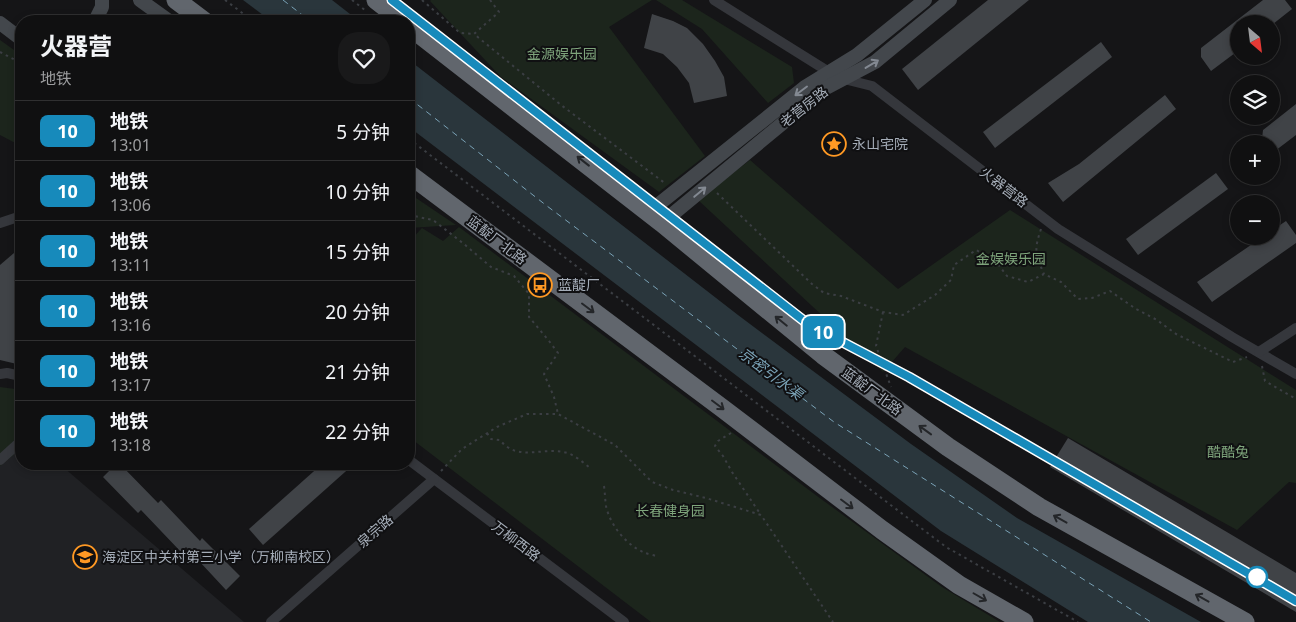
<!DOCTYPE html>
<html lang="zh">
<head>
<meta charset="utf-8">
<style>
  body { margin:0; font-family:"Noto Sans","Noto Sans SC",sans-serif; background:#19191a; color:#f1f3f6; height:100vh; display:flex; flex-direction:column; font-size:19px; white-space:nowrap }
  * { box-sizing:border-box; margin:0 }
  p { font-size:16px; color:#9c9d9f }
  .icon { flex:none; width:28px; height:28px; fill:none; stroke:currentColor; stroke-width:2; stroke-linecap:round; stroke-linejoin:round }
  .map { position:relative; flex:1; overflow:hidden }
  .side { position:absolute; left:15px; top:15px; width:400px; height:455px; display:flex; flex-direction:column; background:#101011; border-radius:20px; box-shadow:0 2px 8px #0003,0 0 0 1px #303031 }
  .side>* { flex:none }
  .badge { padding:0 10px; border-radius:8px; font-size:18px; line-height:32px }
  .needle { width:32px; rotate:152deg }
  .controls { position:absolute; left:1230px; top:15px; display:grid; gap:10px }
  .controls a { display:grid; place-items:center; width:50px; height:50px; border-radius:50%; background:#101011; box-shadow:0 2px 8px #0003,0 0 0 1px #303031; font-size:25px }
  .map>.badge { position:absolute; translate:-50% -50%; box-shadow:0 0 0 2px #fff }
  .round { display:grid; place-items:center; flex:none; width:52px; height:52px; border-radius:20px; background:#19191a }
  .headline { display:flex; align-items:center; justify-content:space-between; height:85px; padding:0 25px }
  h1 { font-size:24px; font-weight:700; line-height:38px }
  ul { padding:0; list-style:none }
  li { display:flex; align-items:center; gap:15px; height:60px; padding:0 25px; border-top:1px solid #303031 }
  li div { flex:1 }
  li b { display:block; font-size:19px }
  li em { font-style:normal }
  li .badge { min-width:55px; font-weight:700; text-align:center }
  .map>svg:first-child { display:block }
</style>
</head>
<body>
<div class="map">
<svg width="1296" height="622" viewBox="0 0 1296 622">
  <rect width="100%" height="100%" fill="#151517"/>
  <polygon fill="#202124" points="21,443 21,464 64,464 63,467 244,622 0,622 0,461"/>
  <g fill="#1c251c">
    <polygon points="431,0 652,0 609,27 705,156 659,192 501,77 430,1"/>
    <polygon points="656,0 682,0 792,67 794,83 768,103 702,29"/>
    <polygon points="0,40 21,55 21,146 0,135"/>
    <polygon points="750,160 898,289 1010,210 1296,390 1296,483 1289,482 1237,530 905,347 883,372 698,200"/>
    <polygon points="409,194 413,196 456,225 409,228"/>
    <polygon points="459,227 817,496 942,587 1000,622 651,622 409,437 409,242 422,228 443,241"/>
    <polygon points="0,387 15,389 21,392 21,449 0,466"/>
  </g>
  <g fill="#2a363c">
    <polygon points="243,0 332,0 359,21 271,21"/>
    <polygon points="409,60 738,315 911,444 1017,518 1201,622 1088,622 941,531 409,127"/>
  </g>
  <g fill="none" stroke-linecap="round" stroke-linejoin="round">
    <g stroke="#7aa2b6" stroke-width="1" stroke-dasharray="6 5" stroke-linecap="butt">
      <polyline points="283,0 310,21"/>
      <polyline points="409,98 547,206 834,422 1151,622"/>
    </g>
  </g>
  <g fill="#404347">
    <polygon points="988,0 1029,0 918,90 902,69"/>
    <polygon points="1263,0 1285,0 1292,9 1273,24 1239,24 1239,50 1211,71 1201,57 1201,48"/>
    <polygon points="652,14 673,21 687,28 703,44 715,61 724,77 727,96 694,103 689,83 677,67 663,54 644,48"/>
    <polygon points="1101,42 1112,57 995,148 983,132"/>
    <polygon points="1165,95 1176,109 1063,202 1048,183 1079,164"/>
    <polygon points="1296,104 1296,135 1271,154 1271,144 1266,144 1262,139 1263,130"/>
    <polygon points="1216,173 1228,189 1138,255 1126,239"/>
    <polygon points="1286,221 1296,235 1296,243 1212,302 1197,282 1264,236 1271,236 1271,231"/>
    <polygon points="21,247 21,365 0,360 0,265"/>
    <polygon points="1068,438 1296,573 1296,612 1050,467"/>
    <polygon points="116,464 120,464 158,503 161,500 200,541 202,538 240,576 226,590 186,547 181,552 141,510 138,513 103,477"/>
    <polygon points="322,464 354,464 263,545 249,529"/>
  </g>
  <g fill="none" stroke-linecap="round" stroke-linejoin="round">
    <g stroke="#3b3e43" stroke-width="2" stroke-dasharray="2.5 4" stroke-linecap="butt">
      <polyline points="225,0 253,21"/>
      <polyline points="352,0 366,11"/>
      <polyline points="422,0 460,33 474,34"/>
      <polyline points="490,0 499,12 474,34 561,105 666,184"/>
      <polyline points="0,52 21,63"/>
      <polyline points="409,139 946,547 1078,622"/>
      <polyline points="717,193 812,284 824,293 841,296 883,312 903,315 935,295 951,280 954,265 976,250 995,260 1007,276 1028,282 1044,274 1061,282 1078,299 1092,298 1110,291 1136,309 1157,320 1176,334 1233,362 1247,357"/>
      <polyline points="409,215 433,220 464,244 491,267 514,276 529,294 529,317 549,341 558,353 544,374 554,397 558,414"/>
      <path d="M1041 229C1034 250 1035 254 1044 274"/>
      <polyline points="883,312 876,346 891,387"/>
      <polyline points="1262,366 1265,381 1296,399"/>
      <path d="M487 433 491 439 500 440C519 464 546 444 570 454 577 457 584 463 590 468"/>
      <polyline points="731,433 718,441 715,446 723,456 732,472 761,515"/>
      <polyline points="441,471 462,449 497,427 527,414 558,414 615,445 652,482 673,490 706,498 761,515 833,622"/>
      <path d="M604 486C605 493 605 499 606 506 610 525 626 545 645 553 648 554 653 555 656 556"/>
    </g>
    <g stroke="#35373c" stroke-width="10">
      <polyline points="714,0 829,72 844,79 872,86 1058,229 1232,337 1296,374"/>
      <polyline points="0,223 15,218 21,217"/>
      <polyline points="1259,352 1296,328"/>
      <polyline points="0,374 7,373 21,376"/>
      <polyline points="0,460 21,441"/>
      <polyline points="409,460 624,622"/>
      <polyline points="271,622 434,479"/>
    </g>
    <g stroke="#43474c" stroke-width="14">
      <polyline points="140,0 169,21"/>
      <polyline points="95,21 102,7 102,0"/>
      <polyline points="0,23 21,39"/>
      <polyline points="649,212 805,87 857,55 925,0"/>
      <polyline points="662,223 824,89 875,62 950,0"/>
    </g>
    <g stroke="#61666d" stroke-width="19">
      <polyline points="176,0 204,21"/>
      <polyline points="376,0 403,21"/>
      <polyline points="409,26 662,223 823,355 948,447 1039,507 1245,622"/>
      <polyline points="409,174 722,408 882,530 959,585 1024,622"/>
    </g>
  </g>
  <defs><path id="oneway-shaft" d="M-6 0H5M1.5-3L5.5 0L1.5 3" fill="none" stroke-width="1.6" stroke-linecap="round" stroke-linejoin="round" transform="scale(1.25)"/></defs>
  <g stroke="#838992">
    <use href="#oneway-shaft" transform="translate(872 64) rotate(-31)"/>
    <use href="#oneway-shaft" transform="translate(801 91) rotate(143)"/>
    <use href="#oneway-shaft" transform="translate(700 192) rotate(-40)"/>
  </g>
  <g stroke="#242629">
    <use href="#oneway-shaft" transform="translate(583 161) rotate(-142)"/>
    <use href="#oneway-shaft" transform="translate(588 308) rotate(37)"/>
    <use href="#oneway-shaft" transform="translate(781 321) rotate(-141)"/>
    <use href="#oneway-shaft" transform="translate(718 405) rotate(37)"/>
    <use href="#oneway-shaft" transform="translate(925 430) rotate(-144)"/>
    <use href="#oneway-shaft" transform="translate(847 504) rotate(37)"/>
    <use href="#oneway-shaft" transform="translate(1060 519) rotate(-151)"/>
    <use href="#oneway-shaft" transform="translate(980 597) rotate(30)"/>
    <use href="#oneway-shaft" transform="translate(1202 598) rotate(-151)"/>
  </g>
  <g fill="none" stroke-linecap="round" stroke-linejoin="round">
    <g stroke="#fff" stroke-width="11">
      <polyline id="line" points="392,0 808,324 909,377 1296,601"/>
    </g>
    <use href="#line" stroke="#178abb" stroke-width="8"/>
  </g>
  <defs>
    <g id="sight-ring" transform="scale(1.25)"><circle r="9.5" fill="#101012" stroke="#ff9924" stroke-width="1.5"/><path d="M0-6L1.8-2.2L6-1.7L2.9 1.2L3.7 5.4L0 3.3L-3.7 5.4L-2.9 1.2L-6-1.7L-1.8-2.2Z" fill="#ff9924"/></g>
    <g id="bus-ring" transform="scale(1.25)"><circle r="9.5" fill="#101012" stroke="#ff9924" stroke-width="1.5"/><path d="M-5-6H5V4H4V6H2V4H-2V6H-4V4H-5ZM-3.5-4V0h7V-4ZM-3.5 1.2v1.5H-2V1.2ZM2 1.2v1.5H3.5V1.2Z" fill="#ff9924"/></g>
    <g id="school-ring" transform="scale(1.25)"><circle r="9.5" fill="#101012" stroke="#ff9924" stroke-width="1.5"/><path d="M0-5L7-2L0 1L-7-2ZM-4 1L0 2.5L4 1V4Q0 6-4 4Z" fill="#ff9924"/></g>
  </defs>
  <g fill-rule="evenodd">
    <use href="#sight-ring" x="834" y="144"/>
    <use href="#bus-ring" x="540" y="285"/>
    <use href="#school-ring" x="85" y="557"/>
  </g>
  <circle fill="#fff" stroke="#178abb" stroke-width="2.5" cx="1257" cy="577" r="10"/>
  <g text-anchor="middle" stroke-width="4" stroke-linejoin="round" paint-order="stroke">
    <g font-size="14" fill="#7ea47b" stroke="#101012">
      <text x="562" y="59">金源娱乐园</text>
      <text x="1011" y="264">金娱娱乐园</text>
      <text x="1228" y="457">酷酷兔</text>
      <text x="670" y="516">长春健身园</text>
    </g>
    <g font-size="14" fill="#a5adb8" stroke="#101012">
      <text transform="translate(804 107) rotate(-38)" y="5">老营房路</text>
      <text transform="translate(1004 187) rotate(38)" y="5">火器营路</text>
      <text transform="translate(497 240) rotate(37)" y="5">蓝靛厂北路</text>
      <text transform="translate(872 391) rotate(36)" y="5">蓝靛厂北路</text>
      <text transform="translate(375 531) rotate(-41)" y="5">泉宗路</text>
      <text transform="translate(516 541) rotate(37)" y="5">万柳西路</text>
    </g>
    <g font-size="14" fill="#a5adb8" stroke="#101012" text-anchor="start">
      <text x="852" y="149">永山宅院</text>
      <text x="558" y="290">蓝靛厂</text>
      <text x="102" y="562">海淀区中关村第三小学（万柳南校区）</text>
    </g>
    <g font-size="15" font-style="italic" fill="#7aa2b6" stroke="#101012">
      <text transform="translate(771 374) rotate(37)" y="5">京密引水渠</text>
    </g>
  </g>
</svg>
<div class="controls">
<a><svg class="needle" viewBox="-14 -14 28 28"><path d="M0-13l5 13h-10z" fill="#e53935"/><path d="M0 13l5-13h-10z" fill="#9c9d9f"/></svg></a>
<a><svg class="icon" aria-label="layers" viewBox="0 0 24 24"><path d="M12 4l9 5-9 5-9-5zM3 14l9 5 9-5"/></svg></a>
<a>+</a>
<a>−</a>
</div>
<b class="badge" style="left:823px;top:332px;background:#178abb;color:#fff">10</b>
<section class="side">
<div class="headline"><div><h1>火器营</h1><p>地铁</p></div><a class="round"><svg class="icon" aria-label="heart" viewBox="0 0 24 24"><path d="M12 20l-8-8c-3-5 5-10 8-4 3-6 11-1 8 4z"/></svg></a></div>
<ul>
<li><span class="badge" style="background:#178abb;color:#fff">10</span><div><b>地铁</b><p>13:01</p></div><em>5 分钟</em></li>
<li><span class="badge" style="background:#178abb;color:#fff">10</span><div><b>地铁</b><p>13:06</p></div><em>10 分钟</em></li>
<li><span class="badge" style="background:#178abb;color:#fff">10</span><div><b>地铁</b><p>13:11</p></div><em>15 分钟</em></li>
<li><span class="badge" style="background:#178abb;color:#fff">10</span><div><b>地铁</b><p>13:16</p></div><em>20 分钟</em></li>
<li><span class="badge" style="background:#178abb;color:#fff">10</span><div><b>地铁</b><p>13:17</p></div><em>21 分钟</em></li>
<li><span class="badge" style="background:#178abb;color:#fff">10</span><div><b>地铁</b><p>13:18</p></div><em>22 分钟</em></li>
</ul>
</section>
</div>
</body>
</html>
